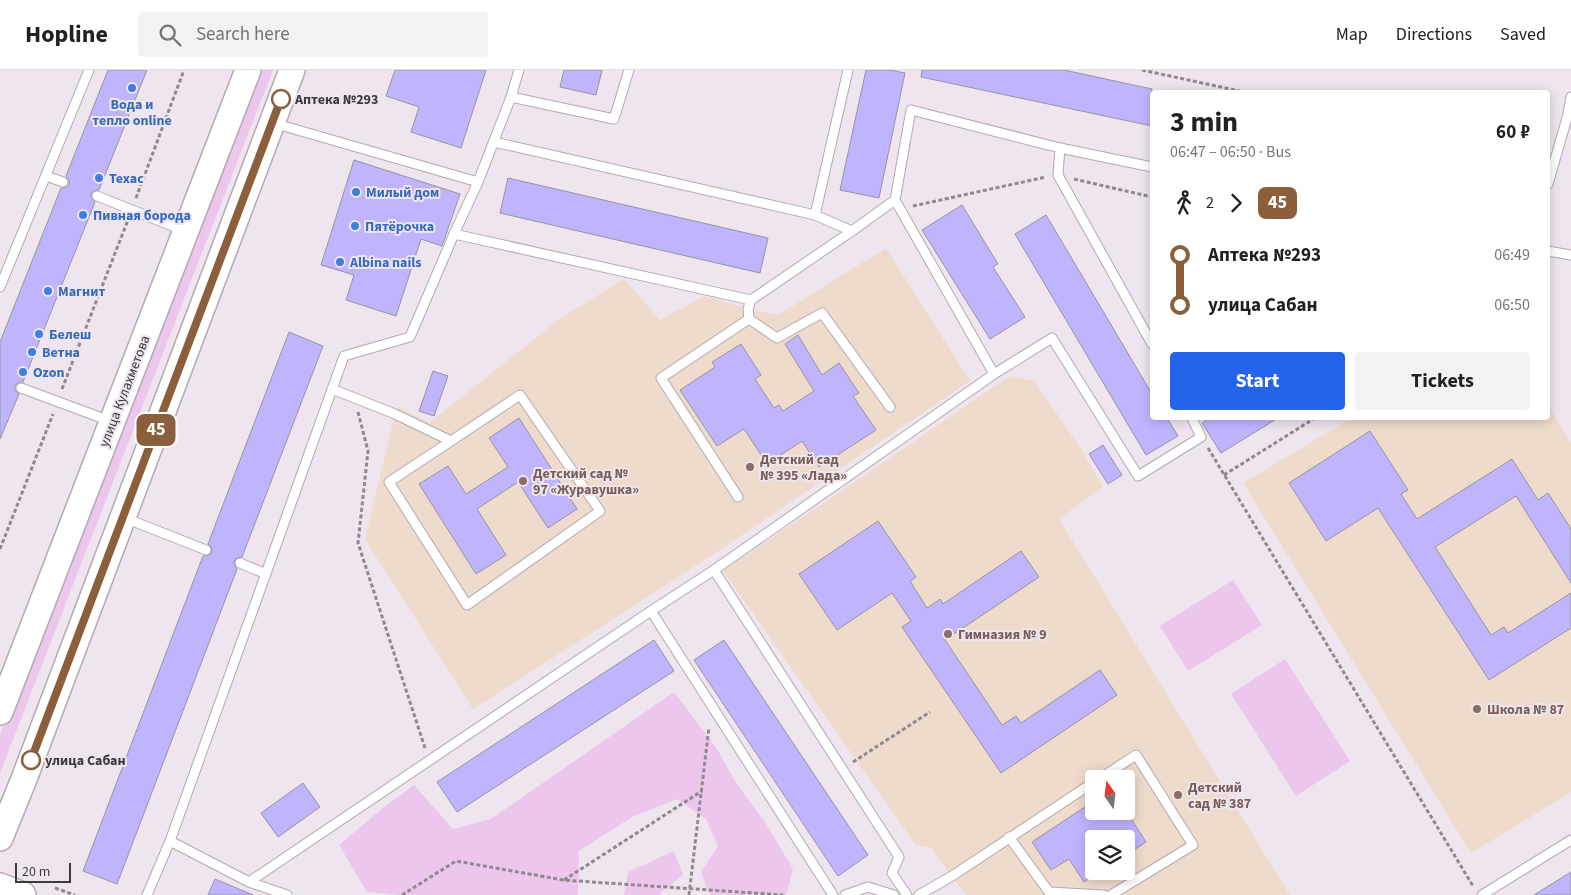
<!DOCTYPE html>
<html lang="en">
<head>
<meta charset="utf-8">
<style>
  body { margin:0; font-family:"Source Sans 3",sans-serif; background:#f2f2f2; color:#202124; height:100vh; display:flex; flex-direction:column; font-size:19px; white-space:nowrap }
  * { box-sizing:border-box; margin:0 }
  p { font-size:16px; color:#757577 }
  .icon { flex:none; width:28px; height:28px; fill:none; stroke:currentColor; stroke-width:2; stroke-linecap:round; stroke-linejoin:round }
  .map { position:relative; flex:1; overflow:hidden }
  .side { position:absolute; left:1150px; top:20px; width:400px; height:330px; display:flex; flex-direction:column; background:#fff; border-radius:5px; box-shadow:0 2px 12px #0003 }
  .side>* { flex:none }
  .badge { padding:0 10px; border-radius:8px; font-size:18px; line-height:32px }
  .needle { width:32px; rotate:346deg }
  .fabs { position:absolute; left:1085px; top:700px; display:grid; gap:10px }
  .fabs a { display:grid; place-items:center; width:50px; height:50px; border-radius:5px; background:#fff; box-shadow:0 2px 12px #0003; font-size:25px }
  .scale { position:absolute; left:15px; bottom:12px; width:56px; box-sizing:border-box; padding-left:5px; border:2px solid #3d3a3d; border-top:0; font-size:14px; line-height:18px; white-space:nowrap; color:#3d3a3d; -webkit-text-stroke:4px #eee5ee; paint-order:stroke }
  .map>.badge { position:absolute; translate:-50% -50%; box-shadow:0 0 0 2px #fff }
  .legs { display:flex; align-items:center; gap:8px; height:55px; padding:0 20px; font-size:16px }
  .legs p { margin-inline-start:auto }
  .summary { display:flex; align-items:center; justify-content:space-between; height:85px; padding:0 20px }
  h1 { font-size:28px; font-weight:700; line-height:38px }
  .primary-button { display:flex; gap:10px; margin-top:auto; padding:10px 20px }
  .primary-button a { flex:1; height:58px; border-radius:5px; background:#2563eb; color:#fff; font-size:20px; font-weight:700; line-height:58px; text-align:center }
  .primary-button a+a { background:#f2f2f2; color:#202124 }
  ul { padding:0 20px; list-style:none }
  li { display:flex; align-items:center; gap:18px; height:50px; font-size:19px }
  li i { display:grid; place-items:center; width:8px; height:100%; margin:0 6px; background:currentColor }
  li i::after { content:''; width:12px; height:12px; margin:-6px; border:4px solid; border-radius:50%; background:#fff }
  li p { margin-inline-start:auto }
  li:first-child i { background:linear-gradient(#0000 50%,currentColor 0) }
  li:last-child i { background:linear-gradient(currentColor 50%,#0000 0) }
  header { display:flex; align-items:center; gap:30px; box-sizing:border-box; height:70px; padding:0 25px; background:#fff; border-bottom:1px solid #e0e0e0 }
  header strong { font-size:24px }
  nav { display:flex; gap:28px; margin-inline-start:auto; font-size:18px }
  .search { width:350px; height:45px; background:#f2f2f2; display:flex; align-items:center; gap:12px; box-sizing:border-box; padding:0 18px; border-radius:5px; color:#757577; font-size:19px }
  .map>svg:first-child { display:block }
</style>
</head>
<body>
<header>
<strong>Hopline</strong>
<div class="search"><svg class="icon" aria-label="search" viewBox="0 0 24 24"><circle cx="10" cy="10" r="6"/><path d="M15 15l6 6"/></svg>Search here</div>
<nav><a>Map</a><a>Directions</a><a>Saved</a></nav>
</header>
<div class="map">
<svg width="1571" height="825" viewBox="0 0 1571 825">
  <rect width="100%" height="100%" fill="#eee5ee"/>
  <g fill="#eedbcb" fill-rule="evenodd">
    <polygon points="886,178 970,311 714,484 473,639 365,469 395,344 399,337 429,353 561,248 624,209 660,250 705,226 748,239 778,245"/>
    <path d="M1010 306 1034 311 1082 380 1103 417 1059 449 1290 825H966L931 778 915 774 723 501ZM1094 709H1126V741H1094ZM1094 769H1126V801H1094Z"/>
    <polygon points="1548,336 1571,372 1571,722 1471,783 1243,413 1352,348 1548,348"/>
  </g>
  <g fill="#edc6ed">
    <polygon points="258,0 273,0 0,703 0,665"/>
    <polygon points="1233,510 1262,555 1188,601 1160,556"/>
    <polygon points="1285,589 1350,691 1296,726 1231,624"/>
    <polygon points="674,622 717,679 735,711 765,752 793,799 786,825 710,825 701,802 718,776 706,749 677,729 632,747 579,781 578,825 399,825 367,822 339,775 383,738 414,715 453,759 491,749"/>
    <polygon points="674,781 683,805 661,822 661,825 624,825 628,802"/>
  </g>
  <g fill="#c1b4ff" stroke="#95949f">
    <polygon points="108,0 147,0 99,120 96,120 91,123 91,127 95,132 23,312 19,312 15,315 15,320 19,324 0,369 0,272 61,118 65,118 69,115 69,110 66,106"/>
    <polygon points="395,0 486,0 461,78 411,62 419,37 386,26"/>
    <polygon points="564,0 602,0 596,25 560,17"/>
    <polygon points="866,0 890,0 905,3 879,128 840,120"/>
    <polygon points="922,0 1064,0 1152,19 1152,56 921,7"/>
    <polygon points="354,90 460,124 442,176 421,169 396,246 346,230 354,205 321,195"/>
    <polygon points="508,108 768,168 760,203 500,143"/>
    <polygon points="962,135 998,194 993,197 1025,247 990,269 922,160"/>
    <polygon points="1046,145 1152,324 1152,348 1167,348 1178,366 1146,385 1015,164"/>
    <polygon points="289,262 323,276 242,487 237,488 234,491 235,496 237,499 117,814 83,801 203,486 209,485 212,482 211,477 208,474"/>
    <polygon points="798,265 822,305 839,293 859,323 853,326 876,360 819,397 802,371 767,394 744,359 717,376 680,320 715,297 712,292 741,274 761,305 755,309 774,338 779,335 783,341 814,321 785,274"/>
    <polygon points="433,301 448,306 434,346 419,341"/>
    <polygon points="519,348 577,439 548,458 518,412 477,439 506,485 476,504 419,414 448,396 466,424 508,397 489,368"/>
    <polygon points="1210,348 1278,348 1221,383 1202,353"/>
    <polygon points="1370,361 1408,420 1401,424 1417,449 1512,389 1538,430 1548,423 1571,459 1571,513 1516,426 1435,477 1491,565 1504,557 1508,563 1571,523 1571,558 1489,610 1378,438 1326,471 1289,413"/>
    <polygon points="1103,375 1122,405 1108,414 1089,384"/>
    <polygon points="878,451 916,507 910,511 927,538 940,529 943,534 1021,481 1039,507 945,570 1002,655 1016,646 1021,653 1100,600 1117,625 1001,703 902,557 911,551 892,523 837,560 799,504"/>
    <polygon points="654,570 674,601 457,742 437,712"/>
    <polygon points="724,570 868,785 838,806 694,590"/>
    <polygon points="303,713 320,737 278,767 261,743"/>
    <polygon points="1094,731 1094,741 1126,741 1146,772 1126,785 1126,769 1094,769 1094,805 1084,812 1069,789 1051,800 1032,772"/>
    <polygon points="1571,802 1571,825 1534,825"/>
    <polygon points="215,809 253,825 208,825"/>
  </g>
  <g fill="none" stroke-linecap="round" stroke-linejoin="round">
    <g stroke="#b2a9b1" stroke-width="11">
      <g id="lane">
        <polyline points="848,0 815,145 852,161 895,130"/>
        <polyline points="511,27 614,49 629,0"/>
        <polyline points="273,53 478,112 454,164 751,230 852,161"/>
        <polyline points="494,72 815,145"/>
        <polyline points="1060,78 1058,105 1152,274"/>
        <polyline points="46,106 63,112"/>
        <polyline points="478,112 511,27 519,0"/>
        <polyline points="1548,114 1567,48 1571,27"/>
        <polyline points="97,126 185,161"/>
        <polyline points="1548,181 1571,185"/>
        <polyline points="0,217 89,0"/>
        <polyline points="751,230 748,239 749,249 777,268 822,243 890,337"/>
        <polyline points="994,304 1052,268 1138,406 1201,367 1192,348"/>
        <polyline points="21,318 110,351"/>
        <polyline points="332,319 395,344 451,371 389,412 467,535 600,441 520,325 451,371"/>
        <polyline points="738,427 661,308 749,249"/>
        <polyline points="125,448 206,480"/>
        <polyline points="240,493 266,504"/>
        <polyline points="714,500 899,787 892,803 907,825"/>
        <polyline points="651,541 833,825"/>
        <polyline points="1099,709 1136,685 1193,775 1111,825"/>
        <polyline points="1009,767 1049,822 1104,825"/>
        <polyline points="170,771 344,286 410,267 454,164"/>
        <polyline points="249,812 651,541 714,500 994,304 895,130 911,40 1060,78 1152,97"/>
        <polyline points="147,825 170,771 249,812 287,825"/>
        <polyline points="845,825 868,817 894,825"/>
        <polyline points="919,825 952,806 1094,712"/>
        <polyline points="1482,825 1571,770"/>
      </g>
    </g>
    <g stroke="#b2a9b1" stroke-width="28">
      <g id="secondary">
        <polyline points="0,642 248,0"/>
        <polyline points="0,768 24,709 292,0"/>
        <polyline points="0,816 23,825"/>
      </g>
    </g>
    <g stroke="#8f898f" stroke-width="3" stroke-dasharray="4 2.5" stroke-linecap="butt">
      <polyline points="1142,0 1244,22"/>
      <polyline points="1074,109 1152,127"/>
      <polyline points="136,128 184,0"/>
      <polyline points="913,136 1046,107"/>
      <polyline points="62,319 128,150"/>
      <polyline points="358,342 368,381 358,473 425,678"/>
      <polyline points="1208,378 1473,816"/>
      <polyline points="1224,405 1315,348"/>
      <polyline points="0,479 53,344"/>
      <polyline points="853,692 930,642"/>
      <polyline points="564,810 702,721"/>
      <polyline points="55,818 75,825"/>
      <polyline points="402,825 456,791 563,810 783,825"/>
      <polyline points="689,825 709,657"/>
    </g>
    <use href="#lane" stroke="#fff" stroke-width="9"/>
    <use href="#secondary" stroke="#fff" stroke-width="25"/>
  </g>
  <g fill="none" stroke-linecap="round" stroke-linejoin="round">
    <g stroke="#fff" stroke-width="11">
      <polyline id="line-1" points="31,690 281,29"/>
    </g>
    <use href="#line-1" stroke="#8b5e3c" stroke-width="8"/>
  </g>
  <g fill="#3f7fe0" stroke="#eee5ee" stroke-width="2">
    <circle cx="132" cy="18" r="5"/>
    <circle cx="99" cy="108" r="5"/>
    <circle cx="356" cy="122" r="5"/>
    <circle cx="83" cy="145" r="5"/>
    <circle cx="355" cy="156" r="5"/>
    <circle cx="340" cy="192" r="5"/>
    <circle cx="48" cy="221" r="5"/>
    <circle cx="39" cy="264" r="5"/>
    <circle cx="32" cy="282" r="5"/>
    <circle cx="23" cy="302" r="5"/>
  </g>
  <g fill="#fff" stroke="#8b5e3c" stroke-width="2.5">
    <circle cx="281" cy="29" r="9"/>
    <circle cx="31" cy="690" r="9"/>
  </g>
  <g fill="#8d6e63" stroke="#eee5ee" stroke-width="2">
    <circle cx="750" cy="397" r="5"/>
    <circle cx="523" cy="411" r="5"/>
    <circle cx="948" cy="564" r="5"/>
    <circle cx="1477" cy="639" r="5"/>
    <circle cx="1178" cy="725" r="5"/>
  </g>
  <g text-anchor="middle" stroke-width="4" stroke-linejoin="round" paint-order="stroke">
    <g font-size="14" font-weight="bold" fill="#3d3a3d" stroke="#eee5ee" text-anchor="start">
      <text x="295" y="34">Аптека №293</text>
      <text x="45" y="695">улица Сабан</text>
    </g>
    <g font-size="14" font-weight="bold" fill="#366cbe" stroke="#eee5ee" text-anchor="start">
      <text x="132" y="39" text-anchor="middle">Вода и<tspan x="132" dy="16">тепло online</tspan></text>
      <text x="109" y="113">Техас</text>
      <text x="366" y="127">Милый дом</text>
      <text x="93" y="150">Пивная борода</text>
      <text x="365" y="161">Пятёрочка</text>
      <text x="350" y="197">Albina nails</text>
      <text x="58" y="226">Магнит</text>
      <text x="49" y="269">Белеш</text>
      <text x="42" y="287">Ветна</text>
      <text x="33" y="307">Ozon</text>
    </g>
    <g font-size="14" fill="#3d3a3d" stroke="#eee5ee">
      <text transform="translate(124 321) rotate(-69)" y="5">улица Кулахметова</text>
    </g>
    <g font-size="14" font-weight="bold" fill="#785e54" stroke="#eee5ee" text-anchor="start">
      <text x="760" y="394">Детский сад<tspan x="760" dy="16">№ 395 «Лада»</tspan></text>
      <text x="533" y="408">Детский сад №<tspan x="533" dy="16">97 «Журавушка»</tspan></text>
      <text x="958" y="569">Гимназия № 9</text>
      <text x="1487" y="644">Школа № 87</text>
      <text x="1188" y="722">Детский<tspan x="1188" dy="16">сад № 387</tspan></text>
    </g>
  </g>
</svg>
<div class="fabs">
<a><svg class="needle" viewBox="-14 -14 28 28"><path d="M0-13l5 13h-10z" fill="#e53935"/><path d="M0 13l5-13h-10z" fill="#757577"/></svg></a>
<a><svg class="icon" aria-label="layers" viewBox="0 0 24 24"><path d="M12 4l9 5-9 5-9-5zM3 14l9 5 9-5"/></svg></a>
</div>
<div class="scale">20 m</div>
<b class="badge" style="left:156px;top:360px;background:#8b5e3c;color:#fff">45</b>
<section class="side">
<div class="summary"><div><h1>3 min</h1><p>06:47 – 06:50 · Bus</p></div><b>60 ₽</b></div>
<div class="legs"><svg class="icon" aria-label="walk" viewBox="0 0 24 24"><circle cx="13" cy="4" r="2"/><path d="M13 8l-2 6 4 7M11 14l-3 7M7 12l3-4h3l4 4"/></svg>2<svg class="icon" aria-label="forward" viewBox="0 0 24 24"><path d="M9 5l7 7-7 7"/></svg><b class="badge" style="background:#8b5e3c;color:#fff">45</b></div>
<ul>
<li><i style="color:#8b5e3c"></i><b>Аптека №293</b><p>06:49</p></li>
<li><i style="color:#8b5e3c"></i><b>улица Сабан</b><p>06:50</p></li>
</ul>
<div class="primary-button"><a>Start</a><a>Tickets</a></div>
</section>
</div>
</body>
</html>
